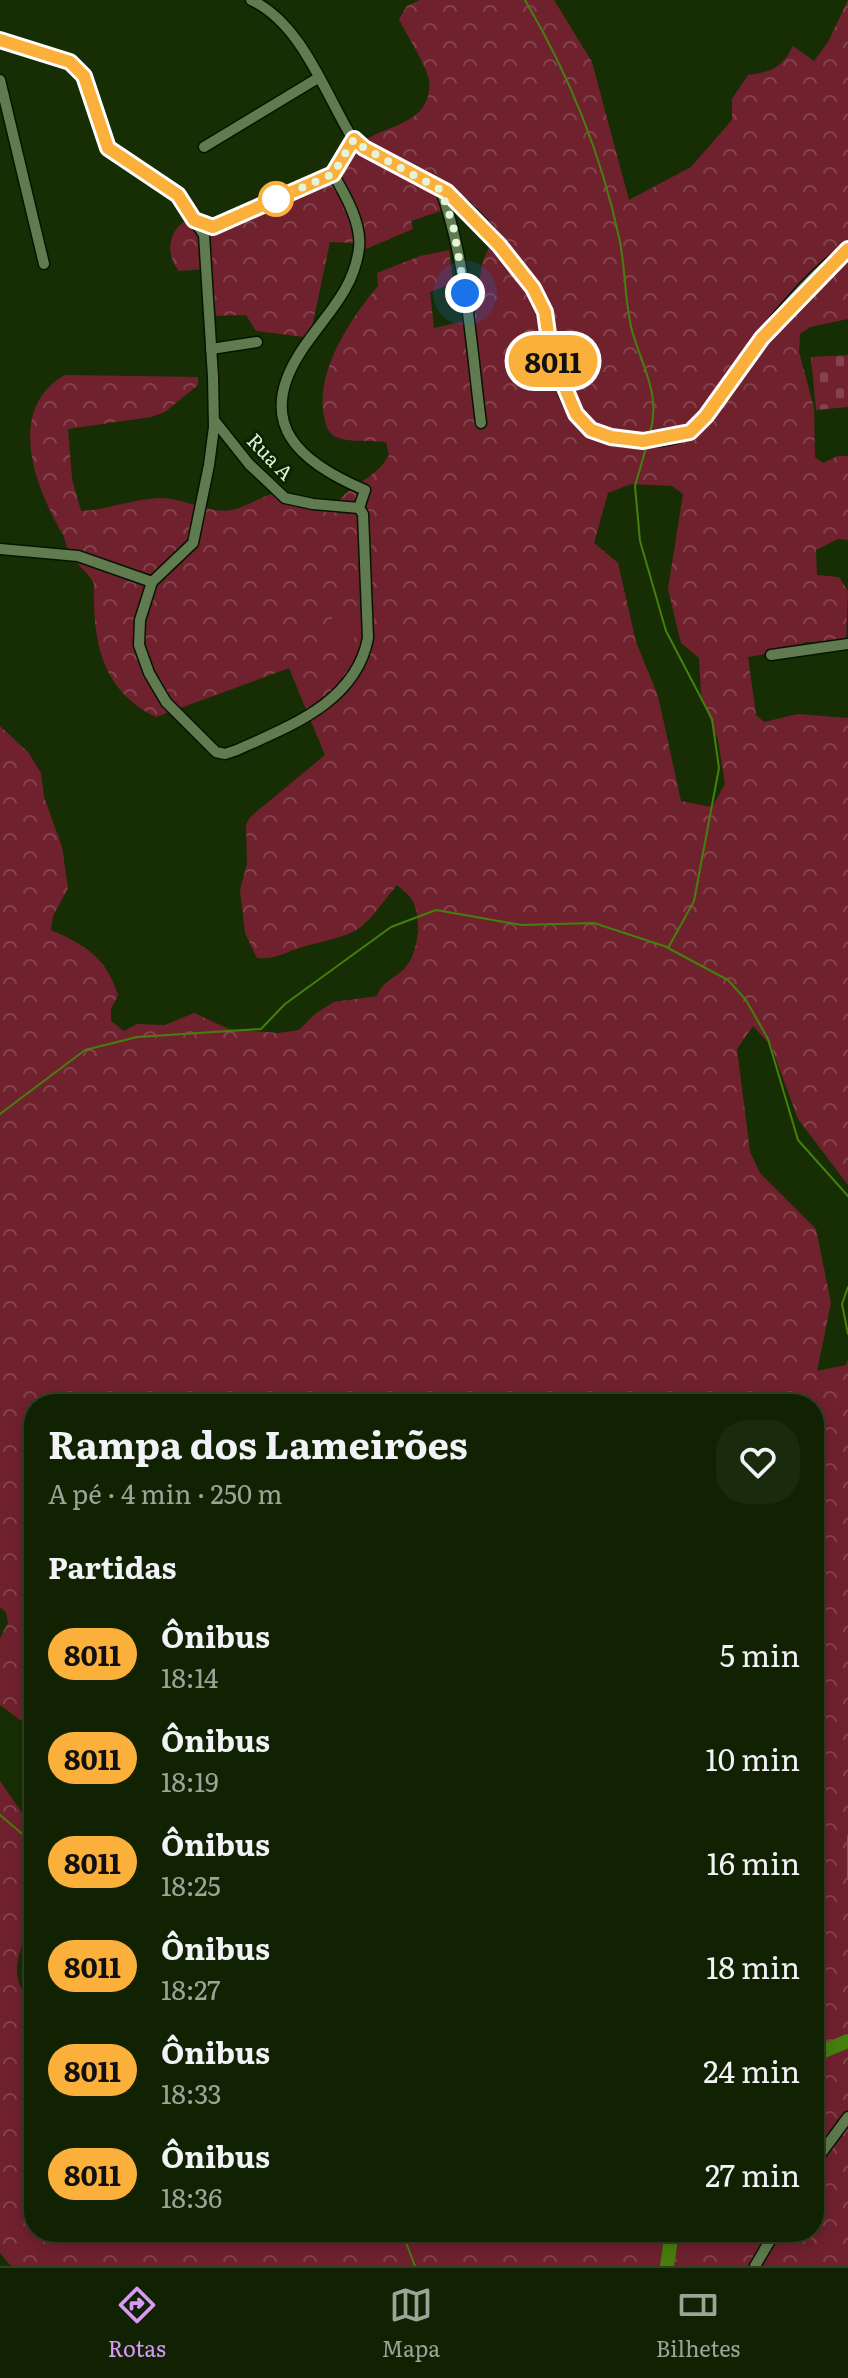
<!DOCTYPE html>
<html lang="pt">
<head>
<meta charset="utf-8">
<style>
  body { margin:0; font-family:Literata,serif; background:#1a2a0d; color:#f1f3f6; height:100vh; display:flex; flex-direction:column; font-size:30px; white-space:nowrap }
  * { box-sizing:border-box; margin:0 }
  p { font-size:26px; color:#9ca49a }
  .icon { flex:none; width:44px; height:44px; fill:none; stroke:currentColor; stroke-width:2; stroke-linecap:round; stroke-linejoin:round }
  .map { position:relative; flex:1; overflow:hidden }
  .details { position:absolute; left:24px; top:1394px; width:800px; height:848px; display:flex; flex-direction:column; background:#112203; border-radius:32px; box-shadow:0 4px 20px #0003,0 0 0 2px #303f25 }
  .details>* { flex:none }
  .badge { padding:0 16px; border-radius:26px; font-size:28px; line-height:52px }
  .you { position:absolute; width:40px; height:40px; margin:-20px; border:6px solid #fff; border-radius:50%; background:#1a73e8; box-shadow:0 0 0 12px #1a73e833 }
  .map>.badge { position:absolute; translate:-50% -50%; box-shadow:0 0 0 4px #fff }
  h2 { padding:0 24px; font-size:30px; line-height:72px }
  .round { display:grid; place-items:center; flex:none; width:84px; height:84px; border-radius:32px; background:#1a2a0d }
  .overview { display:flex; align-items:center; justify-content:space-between; height:136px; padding:0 24px }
  h1 { font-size:38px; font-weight:700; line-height:60px }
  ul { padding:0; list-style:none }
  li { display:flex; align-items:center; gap:24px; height:104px; padding:0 24px }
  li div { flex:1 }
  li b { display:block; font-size:30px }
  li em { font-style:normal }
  li .badge { min-width:88px; font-weight:700; text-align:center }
  .tabs { display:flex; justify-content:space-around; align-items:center; height:112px; border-top:2px solid #303f25; background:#112203; font-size:22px; color:#9ca49a }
  .tabs a { display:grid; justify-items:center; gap:4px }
  .tabs .on { color:#d99af7 }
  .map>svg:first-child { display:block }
</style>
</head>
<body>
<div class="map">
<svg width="848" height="2266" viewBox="0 0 848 2266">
  <defs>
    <pattern id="forest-crowns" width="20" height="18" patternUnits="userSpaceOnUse" patternTransform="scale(2)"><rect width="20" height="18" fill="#70212e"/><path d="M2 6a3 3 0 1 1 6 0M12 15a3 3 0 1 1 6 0" fill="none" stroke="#84424c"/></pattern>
    <pattern id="cemetery-stones" width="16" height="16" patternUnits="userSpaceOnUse" patternTransform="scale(2)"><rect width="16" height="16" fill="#70212e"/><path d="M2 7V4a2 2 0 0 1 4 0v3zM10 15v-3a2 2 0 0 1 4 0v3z" fill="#84424c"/></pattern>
  </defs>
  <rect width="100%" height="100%" fill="#172e04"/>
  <path fill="url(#forest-crowns)" fill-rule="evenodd" d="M420 0H554L592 62 629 200 691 167 732 120V99L748 75C772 72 782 68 793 46L814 61 828 42 848 0V319L810 327 800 334 799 352 814 408 815 457 823 463 838 456H848V540L838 539 816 550 817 575 839 577 848 591 846 643 806 642 789 650 748 657 756 715 764 722 798 714 848 718V1185L798 1119 771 1046 753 1026 737 1049 750 1152 760 1173 816 1229 831 1303 817 1371 846 1365 848 1359V2266H11L0 2253V1781L34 1830V1931L25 1934C15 1970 11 1978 34 2008V2232H814V1404H34V1719L20 1720 0 1705V1638L8 1623 6 1612 0 1607V726L28 752 41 773 44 797 62 847 68 888 53 916 51 930C85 945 106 957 118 995L111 1009V1021L124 1031 137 1024 165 1025 194 1013 229 1029 278 1033 299 1030 316 1013 334 1002 377 996C380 984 394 978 403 970 419 955 423 917 411 898 408 894 401 889 397 885 357 934 368 930 306 946 287 951 277 960 257 958L245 933 240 890 247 864 246 825 250 817 325 755 289 668 156 717C100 689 93 640 94 584 88 572 78 566 71 556 66 549 66 540 62 533 35 487 5 409 65 375L198 377V385L165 412 151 417 68 429 72 479 81 511C108 510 131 499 160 498 185 498 207 514 232 510 247 507 259 497 273 494 284 492 320 506 333 509 348 483 375 481 389 455L386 442C372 440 349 443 336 437 327 433 326 424 324 416 315 372 350 319 378 286L377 273 420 256 449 250 453 283 430 292 434 328 474 319 482 264 490 245 499 241 465 203 411 221 413 229 366 249 352 243 330 242 312 327 304 337 256 331 246 315 210 316 206 269 179 271C165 254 168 232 186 220L196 235 341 174C347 161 354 147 367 139 392 124 433 122 429 80 427 66 406 34 399 19L407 6ZM631 484 672 486 683 494 668 589 681 643 699 658 701 695 718 740 725 784 712 807 681 801 658 696 636 642 618 563 594 543 608 493Z"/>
  <polygon fill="url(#cemetery-stones)" points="848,355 848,407 816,410 811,357"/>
  <polygon fill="#70212e" points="349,609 355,643 337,646 331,612"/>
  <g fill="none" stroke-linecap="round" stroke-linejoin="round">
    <g stroke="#45800c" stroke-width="2">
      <path d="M525 0C568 73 601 154 619 237 626 268 624 303 633 334 643 368 661 396 650 433"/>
      <polyline points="646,448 635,486 640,541 666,631 712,719 719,768 694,901 668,948 728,980 746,1000 768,1039 798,1140 848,1196"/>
      <polyline points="0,1114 85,1050 137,1037 261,1029 285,1004 391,927 436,910 522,925 594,923 667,947"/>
      <polyline points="848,1287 842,1304 848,1334"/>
      <polyline points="0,1815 34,1844"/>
      <polyline points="848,1836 848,1879"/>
      <polyline points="402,2232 415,2266"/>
    </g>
    <g stroke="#45800c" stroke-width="14">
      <polyline points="814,2055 848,2041"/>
      <polyline points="667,2266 672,2232"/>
    </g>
    <g stroke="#051500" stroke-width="13">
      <g id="minor">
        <path d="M251 0C301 23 324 91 351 136 378 161 414 174 445 191 473 207 518 263 534 290 558 332 547 396 590 429 612 446 666 446 690 432 708 421 718 396 730 379 759 339 807 275 848 249"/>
        <path d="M0 40 70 62 84 76 108 148 178 195 204 235 213 377 214 427 209 465 193 543 152 582 140 620 139 645 149 673 166 702 216 752 225 754 237 750C290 726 356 702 368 638L363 514 359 508"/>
        <polyline points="0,80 44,264"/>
        <polyline points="204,147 318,78"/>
        <path d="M333 174C345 194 362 224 359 248 354 292 322 318 300 353 254 425 301 463 365 490L359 508"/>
        <path d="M441 190C467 264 471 345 481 423"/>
        <polyline points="194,220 213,227 333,174 354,139"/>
        <polyline points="211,349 257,342"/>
        <polyline points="214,420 249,464 285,498 313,504 359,508"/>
        <polyline points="0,549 78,556 152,582"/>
        <polyline points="771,655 848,644"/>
        <polyline points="814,2163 848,2117"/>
        <polyline points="755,2266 775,2232"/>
      </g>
    </g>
    <use href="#minor" stroke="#5f7b4f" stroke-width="10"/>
  </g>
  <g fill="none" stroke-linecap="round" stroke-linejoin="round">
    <g stroke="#fff" stroke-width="18">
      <polyline id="line" points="0,40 70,62 84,76 108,148 178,195 194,220 213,227 333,174 354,139 364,148 447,192 499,245 533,288 545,312 551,355 576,414 591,430 611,437 643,441 690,432 706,416 762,338 848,249"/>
    </g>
    <use href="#line" stroke="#fbb03b" stroke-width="12"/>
    <polyline stroke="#e4f4dc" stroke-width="8" stroke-dasharray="0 14.4" points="276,199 333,174 354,139 364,148 441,190 453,225 465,293"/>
  </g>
  <circle fill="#fff" stroke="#fbb03b" stroke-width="4" cx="276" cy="199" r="16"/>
  <g text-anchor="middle" stroke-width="6" stroke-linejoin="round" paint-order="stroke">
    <g font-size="20" fill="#e4f4dc" stroke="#0d2400">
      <text transform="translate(270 457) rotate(46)" y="7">Rua A</text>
    </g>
  </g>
</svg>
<div class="you" style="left:465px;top:293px"></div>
<b class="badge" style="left:553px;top:361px;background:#fbb03b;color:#111">8011</b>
<section class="details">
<div class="overview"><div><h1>Rampa dos Lameirões</h1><p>A pé · 4 min · 250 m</p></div><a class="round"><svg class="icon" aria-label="heart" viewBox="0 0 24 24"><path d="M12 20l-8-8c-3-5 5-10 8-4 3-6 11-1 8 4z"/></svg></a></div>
<h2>Partidas</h2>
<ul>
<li><span class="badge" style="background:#fbb03b;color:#111">8011</span><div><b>Ônibus</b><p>18:14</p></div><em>5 min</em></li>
<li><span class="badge" style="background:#fbb03b;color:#111">8011</span><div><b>Ônibus</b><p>18:19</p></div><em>10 min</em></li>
<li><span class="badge" style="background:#fbb03b;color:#111">8011</span><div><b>Ônibus</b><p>18:25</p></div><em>16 min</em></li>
<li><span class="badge" style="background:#fbb03b;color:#111">8011</span><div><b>Ônibus</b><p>18:27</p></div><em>18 min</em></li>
<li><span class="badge" style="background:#fbb03b;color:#111">8011</span><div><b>Ônibus</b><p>18:33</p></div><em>24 min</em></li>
<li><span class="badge" style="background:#fbb03b;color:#111">8011</span><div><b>Ônibus</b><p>18:36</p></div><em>27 min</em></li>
</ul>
</section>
</div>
<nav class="tabs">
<a class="on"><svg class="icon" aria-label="directions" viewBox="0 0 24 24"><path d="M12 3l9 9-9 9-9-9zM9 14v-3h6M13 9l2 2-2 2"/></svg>Rotas</a>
<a><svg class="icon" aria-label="map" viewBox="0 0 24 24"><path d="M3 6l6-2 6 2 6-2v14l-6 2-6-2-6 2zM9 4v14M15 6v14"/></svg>Mapa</a>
<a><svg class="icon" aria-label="tickets" viewBox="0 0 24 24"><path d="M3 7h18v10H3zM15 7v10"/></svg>Bilhetes</a>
</nav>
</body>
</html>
